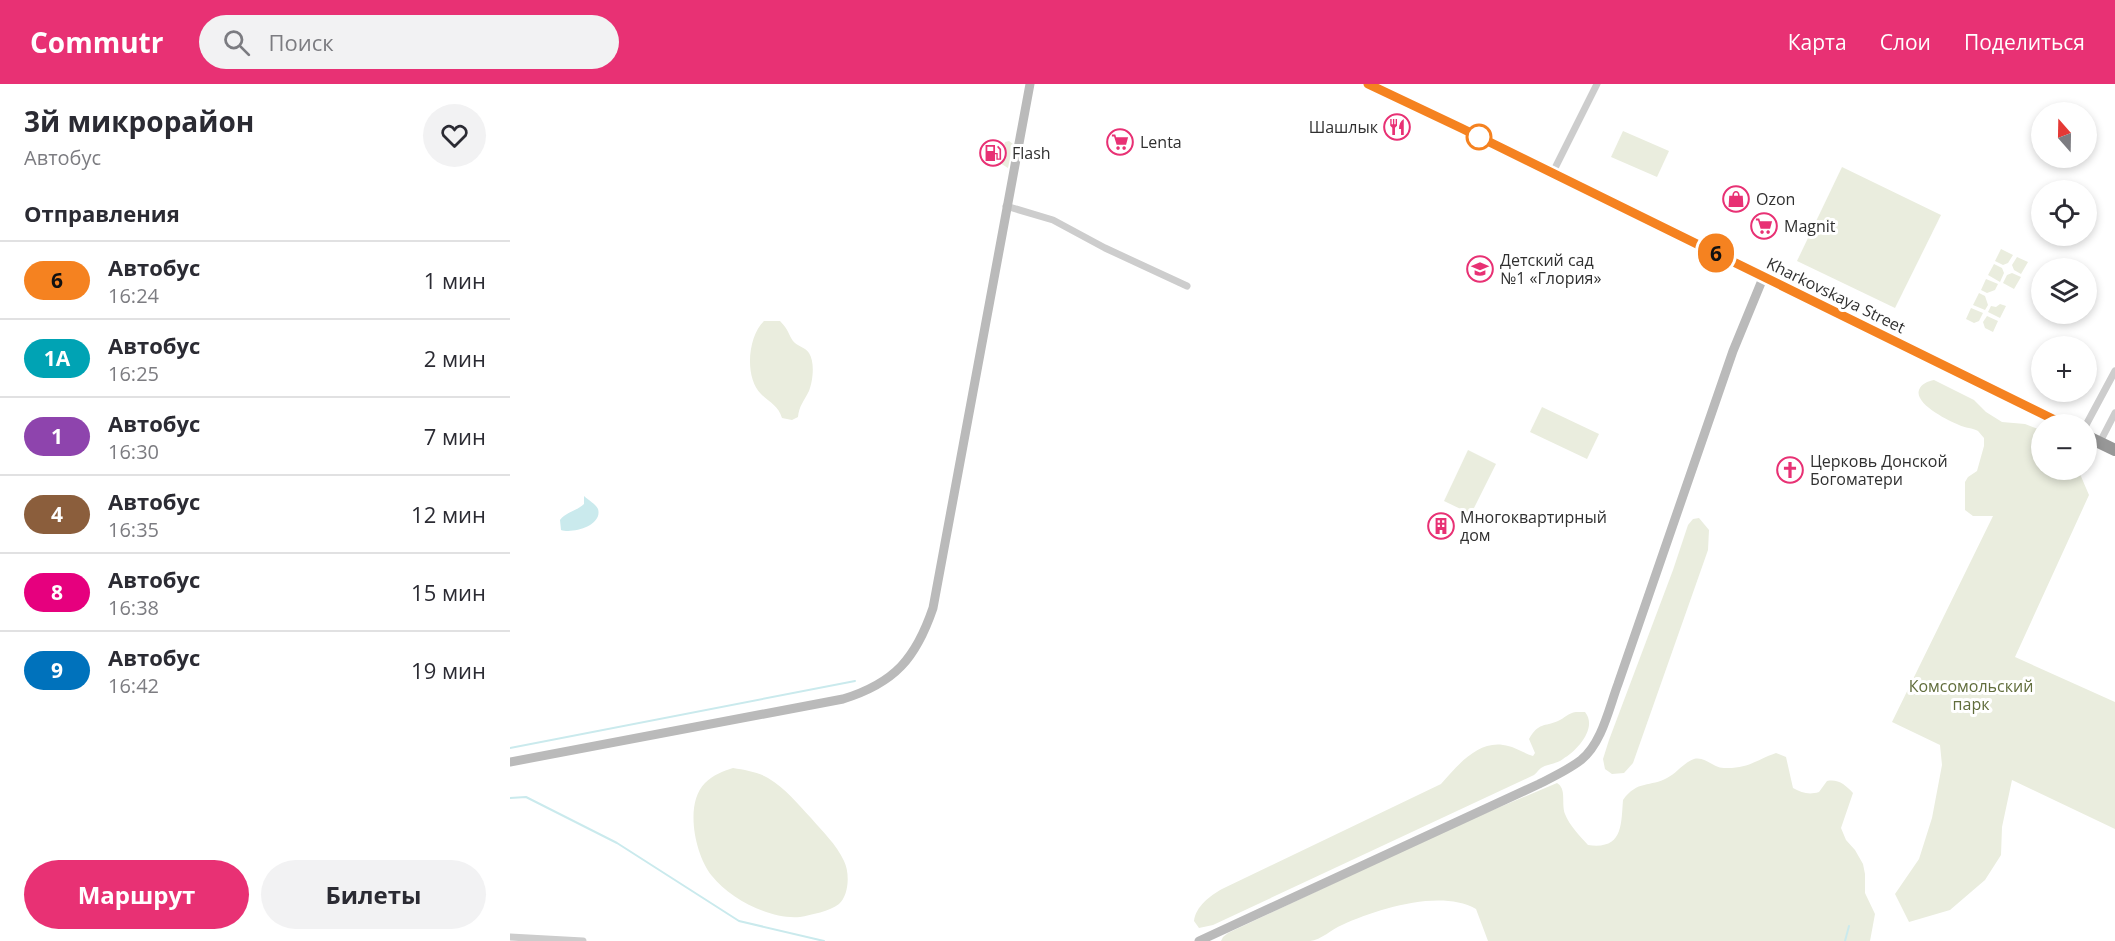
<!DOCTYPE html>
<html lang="ru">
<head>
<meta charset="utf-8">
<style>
  body { margin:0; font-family:"Open Sans",sans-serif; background:#f2f2f3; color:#2b2b33; height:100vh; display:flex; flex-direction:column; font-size:22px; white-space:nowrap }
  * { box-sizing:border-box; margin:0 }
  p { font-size:20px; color:#7c7c81 }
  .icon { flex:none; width:33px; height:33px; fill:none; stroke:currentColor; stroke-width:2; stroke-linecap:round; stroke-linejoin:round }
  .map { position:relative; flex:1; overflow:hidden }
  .details { display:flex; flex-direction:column; background:#fff; width:510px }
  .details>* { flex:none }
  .badge { padding:0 12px; border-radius:20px; font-size:21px; line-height:39px }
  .needle { width:39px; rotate:340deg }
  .controls { position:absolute; left:1521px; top:18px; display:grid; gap:12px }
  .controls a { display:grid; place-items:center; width:66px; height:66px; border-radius:50%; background:#fff; box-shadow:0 3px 9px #0003; font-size:30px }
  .map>.badge { position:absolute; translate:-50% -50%; box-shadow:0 0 0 3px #fff }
  h2 { padding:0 24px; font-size:22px; line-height:54px }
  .round { display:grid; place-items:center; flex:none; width:63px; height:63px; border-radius:32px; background:#f2f2f3 }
  .head { display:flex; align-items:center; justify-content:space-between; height:102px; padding:0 24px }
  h1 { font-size:28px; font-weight:700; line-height:45px }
  .action { display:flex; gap:12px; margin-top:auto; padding:12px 24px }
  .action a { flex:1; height:69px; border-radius:36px; background:#e83174; color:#fff; font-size:24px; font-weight:700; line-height:69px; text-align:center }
  .action a+a { background:#f2f2f3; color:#2b2b33 }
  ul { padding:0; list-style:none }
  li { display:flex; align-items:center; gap:18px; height:78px; padding:0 24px; border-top:2px solid #e1e1e2 }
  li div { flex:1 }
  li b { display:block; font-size:22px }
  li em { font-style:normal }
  li .badge { min-width:66px; font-weight:700; text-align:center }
  header { display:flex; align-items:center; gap:36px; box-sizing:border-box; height:84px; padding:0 30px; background:#e83174; color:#fff }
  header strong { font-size:28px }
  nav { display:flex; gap:33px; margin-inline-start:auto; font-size:21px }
  .search { width:420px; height:54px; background:#f2f2f3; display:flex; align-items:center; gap:15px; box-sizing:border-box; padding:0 21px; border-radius:33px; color:#7c7c81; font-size:22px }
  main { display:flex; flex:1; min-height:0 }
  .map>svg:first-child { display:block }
</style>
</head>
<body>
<header>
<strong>Commutr</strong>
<div class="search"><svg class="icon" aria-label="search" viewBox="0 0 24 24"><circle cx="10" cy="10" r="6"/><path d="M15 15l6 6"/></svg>Поиск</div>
<nav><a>Карта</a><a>Слои</a><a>Поделиться</a></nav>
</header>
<main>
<section class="details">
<div class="head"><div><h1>3й микрорайон</h1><p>Автобус</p></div><a class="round"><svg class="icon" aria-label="heart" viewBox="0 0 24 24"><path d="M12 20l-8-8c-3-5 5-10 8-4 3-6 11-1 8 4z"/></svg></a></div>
<h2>Отправления</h2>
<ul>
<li><span class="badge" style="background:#f58220;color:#111">6</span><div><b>Автобус</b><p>16:24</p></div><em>1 мин</em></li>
<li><span class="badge" style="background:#00a3b4;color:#fff">1А</span><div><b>Автобус</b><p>16:25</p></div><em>2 мин</em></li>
<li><span class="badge" style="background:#8e44ad;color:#fff">1</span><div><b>Автобус</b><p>16:30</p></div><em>7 мин</em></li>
<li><span class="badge" style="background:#8b5e3c;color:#fff">4</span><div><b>Автобус</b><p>16:35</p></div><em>12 мин</em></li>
<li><span class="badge" style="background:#e6007e;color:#fff">8</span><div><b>Автобус</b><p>16:38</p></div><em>15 мин</em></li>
<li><span class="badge" style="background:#0072bc;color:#fff">9</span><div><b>Автобус</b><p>16:42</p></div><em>19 мин</em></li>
</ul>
<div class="action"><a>Маршрут</a><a>Билеты</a></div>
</section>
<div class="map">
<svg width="1605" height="857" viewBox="0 0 1605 857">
  <rect width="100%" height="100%" fill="#fff"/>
  <g fill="#eaedde">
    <polygon points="1113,47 1159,67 1147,93 1101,73"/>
    <polygon points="499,57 503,60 498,84 490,79 495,58"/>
    <polygon points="1332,83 1431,131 1385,224 1287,177"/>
    <polygon points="1491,165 1503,171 1498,179 1493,181 1485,177"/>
    <polygon points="1507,173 1518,178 1511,190 1504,186 1502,181"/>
    <polygon points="1484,180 1492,184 1494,189 1490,198 1478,191"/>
    <polygon points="1502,189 1511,193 1504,205 1493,199 1497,191"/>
    <polygon points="1476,195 1488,200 1485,206 1477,209 1471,206"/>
    <polygon points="1469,209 1475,212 1478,221 1475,226 1463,221"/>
    <polygon points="1490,220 1496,222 1490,234 1478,228 1481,222 1486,223"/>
    <polygon points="1461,224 1473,229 1469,237 1464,239 1456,235"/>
    <polygon points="1477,232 1488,237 1483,248 1475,244 1473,238"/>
    <path d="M254 237H270C279 246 278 250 283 257 287 262 295 263 299 269 305 278 303 297 299 307 294 317 289 322 288 333L282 336 272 334C268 321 260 319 251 310 234 293 238 252 254 237Z"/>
    <path d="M1424 296 1464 316 1476 328 1492 338 1515 340 1531 346 1532 386H1571L1570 390 1579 411 1505 573 1605 618V745L1502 696 1492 743 1491 771 1475 796 1440 826 1399 838 1385 810 1409 775 1422 734 1432 681 1430 661 1382 638 1483 432H1463L1455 426V398L1458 393 1467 387 1474 362V354C1472 352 1470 349 1468 347 1463 344 1455 344 1449 341 1439 337 1404 320 1409 306 1411 300 1418 297 1424 296Z"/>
    <polygon points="1032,323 1089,350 1077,375 1020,348"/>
    <polygon points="958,366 986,380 961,430 934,417"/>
    <polygon points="1189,434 1199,446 1198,466 1123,679 1114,689 1102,690 1095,685 1093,675 1099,656 1163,486 1178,441 1183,435"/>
    <path d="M1066 628H1075C1088 644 1067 667 1053 675 1047 680 1037 680 1031 684 1028 686 1027 689 1024 691L703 841 689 844 684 837C686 822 700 812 712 805L931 700C946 683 967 657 993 661 1004 662 1013 669 1023 672L1025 669 1019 655C1029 638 1034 643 1048 637 1055 634 1058 629 1066 628Z"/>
    <path d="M1266 669 1276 673 1283 704C1292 709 1299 711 1309 708L1317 697C1329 695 1335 701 1343 709L1331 744 1336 756 1345 766 1353 780 1355 790V809L1365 830 1360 857H978L966 825C930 805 868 825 832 841 822 845 811 856 800 857 773 857 739 857 711 857L713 853 718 849 952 739 1047 699C1057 705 1051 719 1055 730 1059 741 1070 752 1078 761 1113 766 1111 741 1113 716 1127 696 1141 703 1157 694 1167 689 1173 679 1184 675 1195 672 1203 684 1214 684 1238 685 1246 676 1266 669Z"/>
    <path d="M223 684C235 686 248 688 258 694 276 705 287 719 301 734 313 748 326 760 334 777 340 789 339 811 329 820 320 827 301 831 290 833 261 836 220 815 202 792 185 771 174 720 195 699 203 691 213 687 223 684Z"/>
  </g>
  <path fill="#caeaed" d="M74 412C78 416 86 420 88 425 93 442 62 450 51 446L50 436C56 428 67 427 74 420Z"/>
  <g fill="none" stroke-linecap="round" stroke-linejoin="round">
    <g stroke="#caeaed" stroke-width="2">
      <polyline points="0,664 345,597"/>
      <polyline points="0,714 16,713 107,759 229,837 314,857"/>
      <polyline points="1335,857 1339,842"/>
    </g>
    <g stroke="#cdcdcd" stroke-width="7">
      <polyline points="1042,90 1087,0"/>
      <polyline points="496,122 543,136 595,164 677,202"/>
      <polyline points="1576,341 1605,287"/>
      <polyline points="1590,358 1605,329"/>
      <polyline points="0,853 73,857"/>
    </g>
    <g stroke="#bababa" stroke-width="9">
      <path d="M0 678 333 615C385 599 406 574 423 524L520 0"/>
      <path d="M689 857 1029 700C1043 693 1058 686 1071 676 1092 659 1099 624 1108 600L1223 267 1253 194"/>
    </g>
    <g stroke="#979797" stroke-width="12">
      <polyline points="858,0 951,44 1553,340"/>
      <polyline points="1576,352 1605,366"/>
    </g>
  </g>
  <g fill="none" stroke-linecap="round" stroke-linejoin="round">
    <g stroke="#fff" stroke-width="14">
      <polyline id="line" points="858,0 951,44 1553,340"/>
    </g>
    <use href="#line" stroke="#f58220" stroke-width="9"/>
  </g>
  <defs>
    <g id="restaurant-ring" transform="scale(1.35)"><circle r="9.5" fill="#fff" stroke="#e83174" stroke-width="1.5"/><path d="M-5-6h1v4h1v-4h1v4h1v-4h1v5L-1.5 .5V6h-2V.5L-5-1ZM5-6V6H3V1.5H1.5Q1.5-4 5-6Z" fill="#e83174"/></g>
    <g id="supermarket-ring" transform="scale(1.35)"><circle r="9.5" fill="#fff" stroke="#e83174" stroke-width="1.5"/><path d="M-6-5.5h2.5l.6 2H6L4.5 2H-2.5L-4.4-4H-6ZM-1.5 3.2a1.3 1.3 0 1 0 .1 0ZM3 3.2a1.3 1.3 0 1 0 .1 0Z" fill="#e83174"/></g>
    <g id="fuel-ring" transform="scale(1.35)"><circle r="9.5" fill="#fff" stroke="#e83174" stroke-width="1.5"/><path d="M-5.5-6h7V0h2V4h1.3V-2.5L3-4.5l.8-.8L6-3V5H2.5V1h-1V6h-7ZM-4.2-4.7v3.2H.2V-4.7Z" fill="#e83174"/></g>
    <g id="shop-ring" transform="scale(1.35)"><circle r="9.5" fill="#fff" stroke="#e83174" stroke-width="1.5"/><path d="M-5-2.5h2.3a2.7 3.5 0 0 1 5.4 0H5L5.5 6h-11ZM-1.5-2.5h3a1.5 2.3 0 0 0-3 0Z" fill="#e83174"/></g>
    <g id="school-ring" transform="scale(1.35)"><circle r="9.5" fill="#fff" stroke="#e83174" stroke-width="1.5"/><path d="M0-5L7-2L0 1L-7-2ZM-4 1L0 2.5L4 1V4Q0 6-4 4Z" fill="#e83174"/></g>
    <g id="church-ring" transform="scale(1.35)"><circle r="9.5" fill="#fff" stroke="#e83174" stroke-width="1.5"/><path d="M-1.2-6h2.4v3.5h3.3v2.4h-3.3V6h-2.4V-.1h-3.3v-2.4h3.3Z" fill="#e83174"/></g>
    <g id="building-ring" transform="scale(1.35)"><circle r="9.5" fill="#fff" stroke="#e83174" stroke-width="1.5"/><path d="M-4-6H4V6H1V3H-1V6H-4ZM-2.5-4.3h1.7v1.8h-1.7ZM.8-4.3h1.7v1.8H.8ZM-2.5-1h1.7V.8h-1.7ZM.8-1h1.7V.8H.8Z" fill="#e83174"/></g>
  </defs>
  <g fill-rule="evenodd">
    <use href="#restaurant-ring" x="887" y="43"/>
    <use href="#supermarket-ring" x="610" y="58"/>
    <use href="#fuel-ring" x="483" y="69"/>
    <use href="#shop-ring" x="1226" y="115"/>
    <use href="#supermarket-ring" x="1254" y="142"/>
    <use href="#school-ring" x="970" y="185"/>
    <use href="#church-ring" x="1280" y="386"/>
    <use href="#building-ring" x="931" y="442"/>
  </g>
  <circle fill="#fff" stroke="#f58220" stroke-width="3" cx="969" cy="53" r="12"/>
  <g text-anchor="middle" stroke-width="6" stroke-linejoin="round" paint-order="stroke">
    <g font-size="16" fill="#303030" stroke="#fff" text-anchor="start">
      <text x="868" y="49" text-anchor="end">Шашлык</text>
      <text x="630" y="64">Lenta</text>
      <text x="502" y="75">Flash</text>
      <text x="1246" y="121">Ozon</text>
      <text x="1274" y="148">Magnit</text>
      <text x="990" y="182">Детский сад<tspan x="990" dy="18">№1 «Глория»</tspan></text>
      <text x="1300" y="383">Церковь Донской<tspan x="1300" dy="18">Богоматери</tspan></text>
      <text x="950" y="439">Многоквартирный<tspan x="950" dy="18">дом</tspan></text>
    </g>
    <g font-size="16" fill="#303030" stroke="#fff">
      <text transform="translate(1326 211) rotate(26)" y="6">Kharkovskaya Street</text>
    </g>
    <g font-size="16" fill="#616d3c" stroke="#fff">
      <text x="1461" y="608">Комсомольский<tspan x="1461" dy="18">парк</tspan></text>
    </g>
  </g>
</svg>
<div class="controls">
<a><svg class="needle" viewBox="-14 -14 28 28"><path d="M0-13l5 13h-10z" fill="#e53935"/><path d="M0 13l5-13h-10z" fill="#7c7c81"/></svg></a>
<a><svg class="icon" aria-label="locate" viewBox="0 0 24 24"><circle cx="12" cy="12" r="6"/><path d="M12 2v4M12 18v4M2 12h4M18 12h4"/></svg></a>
<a><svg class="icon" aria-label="layers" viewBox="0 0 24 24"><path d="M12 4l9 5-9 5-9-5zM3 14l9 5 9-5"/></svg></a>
<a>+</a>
<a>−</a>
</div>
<b class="badge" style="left:1206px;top:169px;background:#f58220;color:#111">6</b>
</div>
</main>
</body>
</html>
